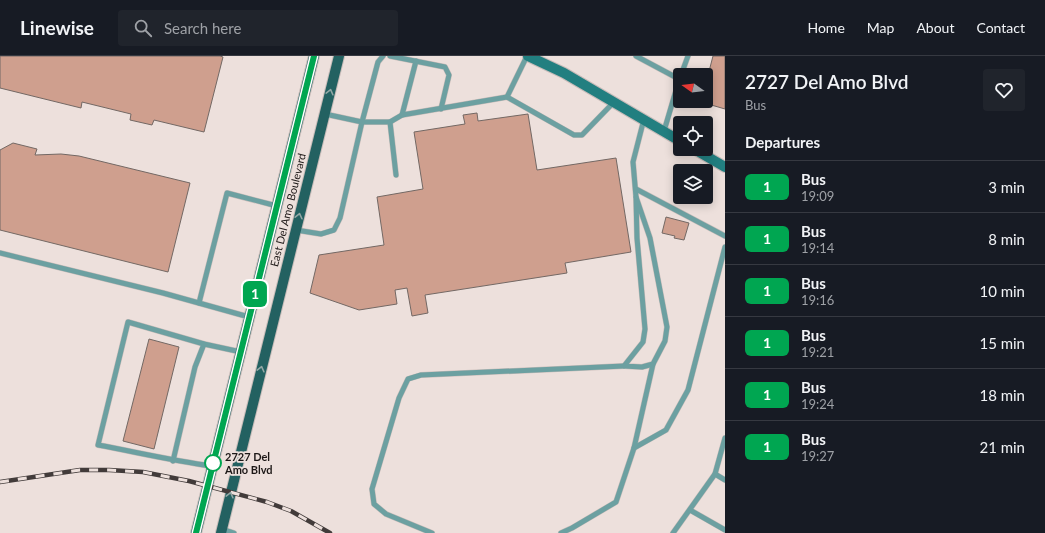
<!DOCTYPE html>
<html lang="en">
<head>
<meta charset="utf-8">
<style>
  body { margin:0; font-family:Lato,sans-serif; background:#20242c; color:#f1f3f6; height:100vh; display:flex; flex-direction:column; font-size:15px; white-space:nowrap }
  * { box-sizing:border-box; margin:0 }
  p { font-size:13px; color:#9ea1a6 }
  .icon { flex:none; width:22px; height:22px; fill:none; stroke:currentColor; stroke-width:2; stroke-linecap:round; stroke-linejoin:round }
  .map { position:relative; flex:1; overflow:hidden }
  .sheet { display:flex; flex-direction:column; background:#171b24; width:320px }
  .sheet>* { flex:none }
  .badge { padding:0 8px; border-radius:6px; font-size:14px; line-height:26px }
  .needle { width:26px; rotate:284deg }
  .tools { position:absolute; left:673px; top:12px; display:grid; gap:8px }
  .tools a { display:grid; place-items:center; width:40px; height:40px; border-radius:4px; background:#171b24; box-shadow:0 2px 10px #0003; font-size:20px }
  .map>.badge { position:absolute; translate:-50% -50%; box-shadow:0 0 0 2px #fff }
  h2 { padding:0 20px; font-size:15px; line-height:36px }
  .round { display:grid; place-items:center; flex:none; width:42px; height:42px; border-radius:4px; background:#20242c }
  .summary { display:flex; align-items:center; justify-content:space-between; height:68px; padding:0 20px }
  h1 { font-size:19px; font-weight:600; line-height:30px }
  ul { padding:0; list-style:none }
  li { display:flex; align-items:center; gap:12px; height:52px; padding:0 20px; border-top:1px solid #363941 }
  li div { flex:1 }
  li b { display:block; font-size:15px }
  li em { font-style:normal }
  li .badge { min-width:44px; font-weight:700; text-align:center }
  header { display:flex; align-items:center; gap:24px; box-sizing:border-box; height:56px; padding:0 20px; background:#171b24; border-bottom:1px solid #363941 }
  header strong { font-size:19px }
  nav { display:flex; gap:22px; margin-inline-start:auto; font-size:14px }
  .search { width:280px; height:36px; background:#20242c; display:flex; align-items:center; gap:10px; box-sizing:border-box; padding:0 14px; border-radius:4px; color:#9ea1a6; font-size:15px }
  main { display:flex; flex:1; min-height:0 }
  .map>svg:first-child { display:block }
</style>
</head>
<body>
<header>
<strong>Linewise</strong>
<div class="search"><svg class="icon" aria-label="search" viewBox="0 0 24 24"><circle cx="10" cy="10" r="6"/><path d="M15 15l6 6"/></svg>Search here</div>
<nav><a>Home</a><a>Map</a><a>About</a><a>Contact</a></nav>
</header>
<main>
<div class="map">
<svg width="725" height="477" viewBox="0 0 725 477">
  <rect width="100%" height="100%" fill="#ede0dc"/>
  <g fill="#cf9f8e" stroke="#736864">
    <polygon points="0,0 220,0 223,1 204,76 154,64 152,69 130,64 131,58 82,46 81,52 0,32"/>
    <polygon points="713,0 725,0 725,53 701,46 706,45 706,27"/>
    <polygon points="477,57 478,65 528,58 537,114 616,102 631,196 565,207 567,217 425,239 428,257 412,260 407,232 395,234 397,248 359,254 310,237 319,199 384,189 377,141 423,133 414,76 465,68 463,59"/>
    <polygon points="13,87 37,93 35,99 61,98 79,100 190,127 168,216 0,174 0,94"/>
    <polygon points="666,161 689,167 684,184 674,182 675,180 662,177"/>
    <polygon points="149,283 179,291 154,393 123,385"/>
  </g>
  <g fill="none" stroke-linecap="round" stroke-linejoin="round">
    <g stroke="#c8bcb9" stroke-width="6">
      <g id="service">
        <polyline points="390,0 445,11 449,19 441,53"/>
        <polyline points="636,0 679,23"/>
        <polyline points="681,19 688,0"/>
        <polyline points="507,41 527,0"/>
        <polyline points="325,58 362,66 390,66 402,59 507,41 574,79 582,79 614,46"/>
        <polyline points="402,59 416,5"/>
        <polyline points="390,66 396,119"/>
        <polyline points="664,75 680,21"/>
        <polyline points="636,133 725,180"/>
        <polygon points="636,141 650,182 667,271 665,285 653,308 642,311 624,310 643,286 645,273 637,182"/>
        <polyline points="636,141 633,106 644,63"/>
        <polyline points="296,174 321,178 334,174 340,162 362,66 378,6 383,0"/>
        <polyline points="0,197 163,237 249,261"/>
        <polyline points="199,247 227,137 277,150"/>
        <polyline points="634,392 666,374 688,334 725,191"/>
        <polyline points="173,405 195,311 204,288"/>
        <path d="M212 410C174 405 136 396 98 389L128 266 204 288 241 296"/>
        <polyline points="715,418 725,424"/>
        <polyline points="690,454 725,474"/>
        <polyline points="222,473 234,477"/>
        <polyline points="432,477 386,458 374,448 372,433 399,342 408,323 421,319 624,310"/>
        <polyline points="561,477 572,472 616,446 634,392 653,308"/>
        <polyline points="673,477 715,418 725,382"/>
      </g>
    </g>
    <g stroke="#c8bcb9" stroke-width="12">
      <g id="secondary">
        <polyline points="528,0 564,17 680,85"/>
        <polyline points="694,93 725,111"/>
      </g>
    </g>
    <g stroke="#c8bcb9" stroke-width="12">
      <g id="primary">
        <polyline points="196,477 314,0"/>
        <polyline points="221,477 339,0"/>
      </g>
    </g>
    <use href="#service" stroke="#6ca0a1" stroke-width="5"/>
    <use href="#secondary" stroke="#227f80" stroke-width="10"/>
    <use href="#primary" stroke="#236161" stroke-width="10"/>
    <g stroke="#423b3a" stroke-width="4.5">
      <polyline id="rail" points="0,426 80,414 109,414 143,416 189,425 267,446 291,455 330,477"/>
    </g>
    <use href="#rail" stroke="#ede0dc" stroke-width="3" stroke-dasharray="9" stroke-linecap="butt"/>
  </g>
  <defs><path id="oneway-chevron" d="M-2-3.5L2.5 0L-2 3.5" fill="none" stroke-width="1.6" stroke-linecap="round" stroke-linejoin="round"/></defs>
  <g stroke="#92a7a5">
    <use href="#oneway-chevron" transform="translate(330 36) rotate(-76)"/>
    <use href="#oneway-chevron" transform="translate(299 160) rotate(-77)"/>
    <use href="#oneway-chevron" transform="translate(261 313) rotate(-76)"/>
    <use href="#oneway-chevron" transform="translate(230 439) rotate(-76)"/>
  </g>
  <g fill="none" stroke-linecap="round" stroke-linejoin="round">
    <g stroke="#fff" stroke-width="9">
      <polyline id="line" points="196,477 314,0"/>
    </g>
    <use href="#line" stroke="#00a651" stroke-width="6"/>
  </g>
  <circle fill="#fff" stroke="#00a651" stroke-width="2" cx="213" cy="407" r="8"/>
  <g text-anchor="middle" stroke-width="3.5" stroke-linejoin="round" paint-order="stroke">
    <g font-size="11" fill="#1d1817" stroke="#ede0dc">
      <text transform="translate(288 154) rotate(-76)" y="4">East Del Amo Boulevard</text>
    </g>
    <g font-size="11" font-weight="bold" fill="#1d1817" stroke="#ede0dc" text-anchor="start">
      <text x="225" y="405">2727 Del<tspan x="225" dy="13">Amo Blvd</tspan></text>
    </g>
  </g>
</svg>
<div class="tools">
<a><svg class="needle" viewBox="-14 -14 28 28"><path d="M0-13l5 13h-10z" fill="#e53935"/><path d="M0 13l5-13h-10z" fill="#9ea1a6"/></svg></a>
<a><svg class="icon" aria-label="locate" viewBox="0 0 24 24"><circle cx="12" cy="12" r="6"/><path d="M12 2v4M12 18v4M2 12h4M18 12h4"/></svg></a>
<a><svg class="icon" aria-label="layers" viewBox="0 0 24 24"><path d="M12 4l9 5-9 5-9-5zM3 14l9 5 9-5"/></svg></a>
</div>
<b class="badge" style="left:255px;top:238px;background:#00a651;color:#fff">1</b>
</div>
<section class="sheet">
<div class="summary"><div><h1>2727 Del Amo Blvd</h1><p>Bus</p></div><a class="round"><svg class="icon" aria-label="heart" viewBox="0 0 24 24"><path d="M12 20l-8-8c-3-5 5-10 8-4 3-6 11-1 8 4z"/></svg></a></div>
<h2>Departures</h2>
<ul>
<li><span class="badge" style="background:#00a651;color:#fff">1</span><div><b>Bus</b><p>19:09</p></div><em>3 min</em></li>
<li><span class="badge" style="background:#00a651;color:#fff">1</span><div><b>Bus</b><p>19:14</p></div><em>8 min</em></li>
<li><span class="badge" style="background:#00a651;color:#fff">1</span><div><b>Bus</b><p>19:16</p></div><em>10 min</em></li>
<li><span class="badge" style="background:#00a651;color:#fff">1</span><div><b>Bus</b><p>19:21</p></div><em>15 min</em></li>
<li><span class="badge" style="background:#00a651;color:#fff">1</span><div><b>Bus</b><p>19:24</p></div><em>18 min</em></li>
<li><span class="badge" style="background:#00a651;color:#fff">1</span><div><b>Bus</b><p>19:27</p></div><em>21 min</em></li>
</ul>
</section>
</main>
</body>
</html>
